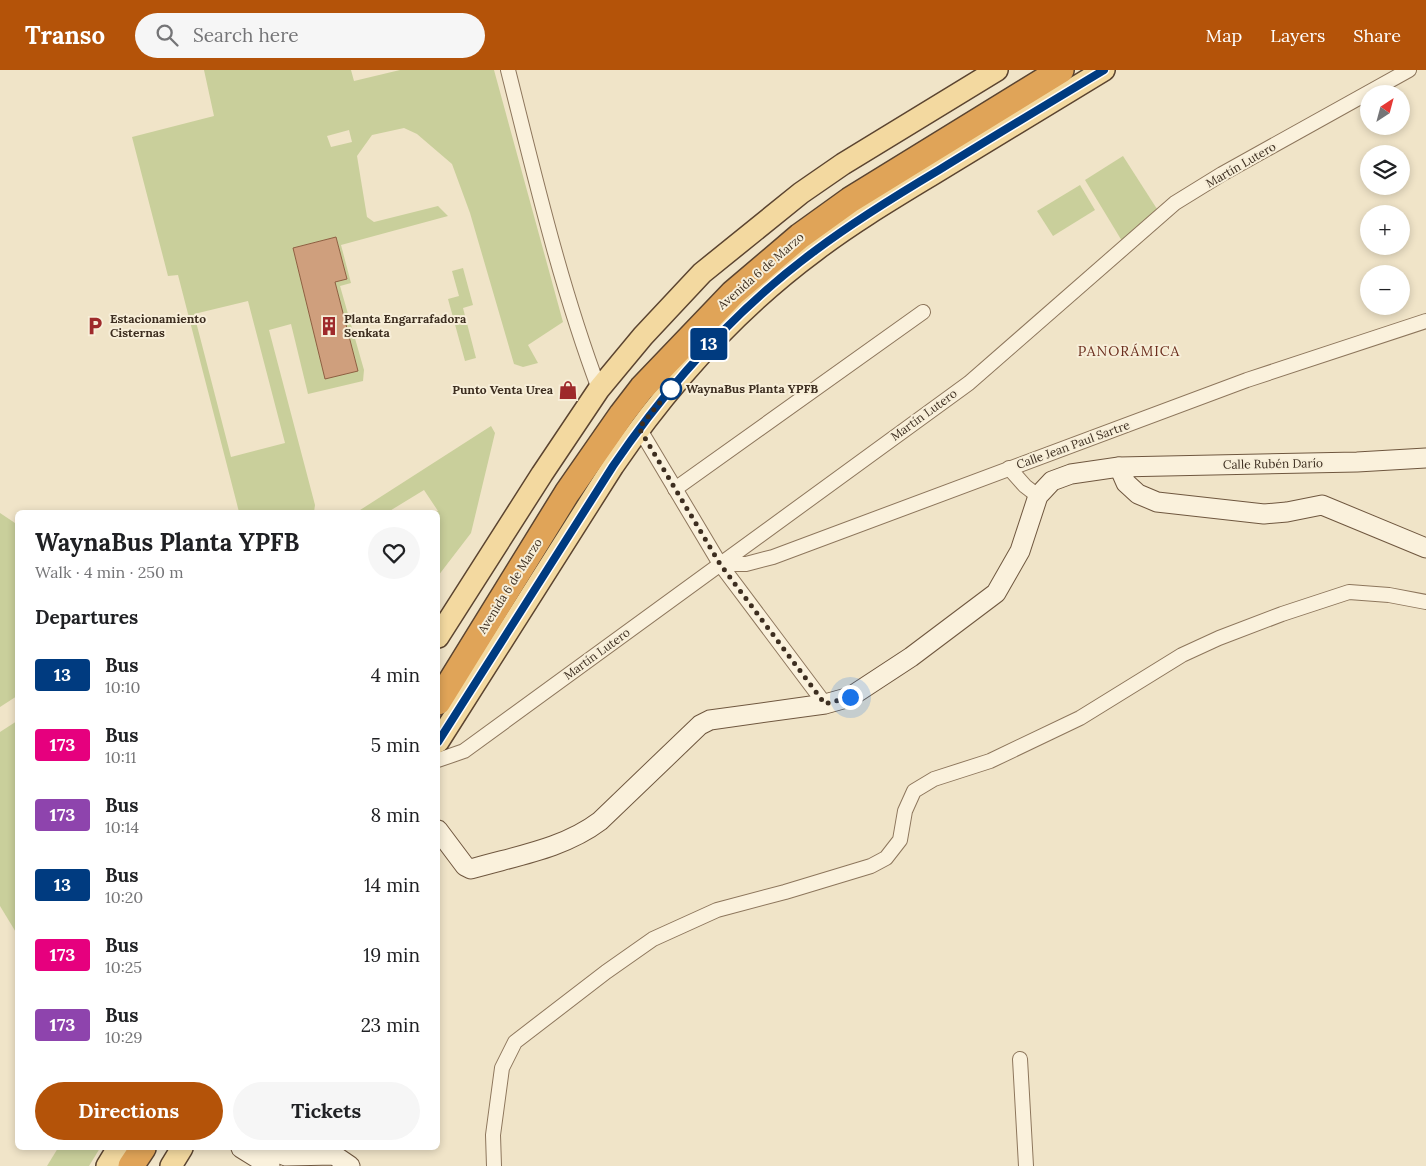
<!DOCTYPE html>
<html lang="en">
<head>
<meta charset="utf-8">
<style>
  body { margin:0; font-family:Lora,serif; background:#f6f6f6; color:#202124; height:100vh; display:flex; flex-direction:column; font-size:19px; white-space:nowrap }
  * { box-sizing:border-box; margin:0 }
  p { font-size:16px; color:#757577 }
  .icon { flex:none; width:28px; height:28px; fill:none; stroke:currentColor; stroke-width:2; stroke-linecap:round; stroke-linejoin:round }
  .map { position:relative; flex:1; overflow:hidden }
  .drawer { position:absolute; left:15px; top:440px; width:425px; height:640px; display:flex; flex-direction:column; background:#fff; border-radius:8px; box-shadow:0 2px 8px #0003 }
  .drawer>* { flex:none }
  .badge { padding:0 10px; border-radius:4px; font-size:18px; line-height:32px }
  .needle { width:32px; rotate:36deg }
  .buttons { position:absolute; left:1360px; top:15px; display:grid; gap:10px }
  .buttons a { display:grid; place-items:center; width:50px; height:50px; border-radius:50%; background:#fff; box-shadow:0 2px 8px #0003; font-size:25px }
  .you { position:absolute; width:25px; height:25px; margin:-12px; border:4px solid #fff; border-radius:50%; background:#1a73e8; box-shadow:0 0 0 8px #1a73e833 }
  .map>.badge { position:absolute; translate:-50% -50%; box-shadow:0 0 0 2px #fff }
  h2 { padding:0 20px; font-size:19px; line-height:45px }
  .round { display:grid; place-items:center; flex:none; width:52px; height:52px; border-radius:26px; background:#f6f6f6 }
  .head { display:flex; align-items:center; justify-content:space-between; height:85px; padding:0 20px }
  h1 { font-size:24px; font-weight:700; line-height:38px }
  .button { display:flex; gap:10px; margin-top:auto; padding:10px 20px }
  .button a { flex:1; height:58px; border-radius:30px; background:#b45309; color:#fff; font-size:20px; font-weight:700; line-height:58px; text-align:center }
  .button a+a { background:#f6f6f6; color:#202124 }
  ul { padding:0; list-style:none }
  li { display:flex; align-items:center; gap:15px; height:70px; padding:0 20px }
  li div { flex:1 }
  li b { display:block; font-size:19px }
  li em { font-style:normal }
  li .badge { min-width:55px; font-weight:700; text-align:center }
  header { display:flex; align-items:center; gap:30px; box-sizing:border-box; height:70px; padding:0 25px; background:#b45309; color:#fff }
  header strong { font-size:24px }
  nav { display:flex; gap:28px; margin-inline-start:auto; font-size:18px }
  .search { width:350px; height:45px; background:#f6f6f6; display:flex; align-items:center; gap:12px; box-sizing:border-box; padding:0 18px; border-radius:28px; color:#757577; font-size:19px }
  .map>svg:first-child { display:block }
</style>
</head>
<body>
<header>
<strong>Transo</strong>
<div class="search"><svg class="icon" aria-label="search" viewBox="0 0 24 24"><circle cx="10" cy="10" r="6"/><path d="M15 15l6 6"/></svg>Search here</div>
<nav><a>Map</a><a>Layers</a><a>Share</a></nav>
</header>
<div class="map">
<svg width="1426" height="1096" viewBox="0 0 1426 1096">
  <rect width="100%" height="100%" fill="#f0e4c8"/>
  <g fill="#c9cf9b" fill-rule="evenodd">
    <path d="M204 0H351L354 11 400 0H494L563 252 528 275 538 293 523 297 514 294 470 143 452 94 417 64 404 58 372 65 357 86 367 147 374 152 438 136 448 146 341 175 351 213 340 216 364 300 363 311 308 324 291 254 269 260 315 435 314 442H239L178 205 168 206 132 67 214 46ZM349 60 352 72 331 77 327 66ZM336 167 347 209 335 212 358 301 325 308 293 178ZM248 231 285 373 231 387 194 244Z"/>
    <polygon points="1123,86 1157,139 1122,171 1085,110"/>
    <polygon points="1080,115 1095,140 1053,166 1037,141"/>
    <polygon points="463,198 473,235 463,238 476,288 465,291 448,229 459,226 452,201"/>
    <polygon points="491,356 495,363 471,463 438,506 436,442 438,441 424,420 388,442 357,442"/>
    <polygon points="0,443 15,453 18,463 17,626 0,637"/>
    <polygon points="17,651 17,864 0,836 0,662"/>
    <polygon points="58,1078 100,1078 89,1096 47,1096"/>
  </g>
  <polygon fill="#cf9f7d" stroke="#8d5f41" points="336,167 347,209 335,212 358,301 325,309 293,178"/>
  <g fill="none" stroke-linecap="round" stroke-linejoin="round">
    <g stroke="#8d765c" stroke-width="16">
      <g id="street">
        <path d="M508 0C535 107 560 215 599 319"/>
        <polyline points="639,358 720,494 825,634"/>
        <polyline points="1009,398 1025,416 1038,426"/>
        <polyline points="675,419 923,242"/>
        <polyline points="720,494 746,494 773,487 1247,310 1426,251"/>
        <polyline points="438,690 464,681 969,313 1175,133 1222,104 1409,0"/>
        <polyline points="1020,989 1026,1096"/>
        <polyline points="494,1096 493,1065 502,998 515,972 606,902 653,869 717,840 785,822 871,796 886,788 900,770 905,741 914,721 934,709 990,691 1080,648 1182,585 1219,568 1282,544 1349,522 1389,525 1426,532"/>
      </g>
    </g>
    <g stroke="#6f573f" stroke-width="21">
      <g id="secondary">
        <polyline points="1119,397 1126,413 1138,424 1157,432 1264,444 1287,442 1322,435 1426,478"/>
        <path d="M438 760 465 796 471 799C515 786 563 779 600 751L700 655 710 650 825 634 850 627 911 587 996 523 1020 481 1038 426 1052 411 1071 404 1119 397 1357 392 1426 388"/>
        <polyline points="241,1078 270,1096"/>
        <polyline points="264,1078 286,1086 334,1085 350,1096"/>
      </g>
    </g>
    <g stroke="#5b4430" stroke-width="24">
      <g id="primary">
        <polyline points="438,567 542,404 599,319 643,266 702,203 801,123 843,94 997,0"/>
        <path d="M438 672 613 396C669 314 736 239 816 180 857 149 902 123 946 96 999 64 1051 32 1104 0"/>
        <polyline points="107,1096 118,1078"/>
        <polyline points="171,1096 182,1078"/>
      </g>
    </g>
    <g stroke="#5b4430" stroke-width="28">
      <g id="highway">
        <polyline points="438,632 567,423 622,344 642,318 733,223 800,166 850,130 1061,0"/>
        <polyline points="131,1096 143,1078"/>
      </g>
    </g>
    <use href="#street" stroke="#faf1dc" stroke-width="14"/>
    <use href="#secondary" stroke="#faf1dc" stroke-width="19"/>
    <use href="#primary" stroke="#f3d9a0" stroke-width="21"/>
    <use href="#highway" stroke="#e0a458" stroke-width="25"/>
  </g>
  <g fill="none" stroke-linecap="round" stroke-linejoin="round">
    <g stroke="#fff" stroke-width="11">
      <path id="line" d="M438 672 613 396C669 314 736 239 816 180 856 150 897 125 939 100 994 66 1049 33 1104 0"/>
    </g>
    <use href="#line" stroke="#003b80" stroke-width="8"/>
    <polyline stroke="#3d2e20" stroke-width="5" stroke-dasharray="0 9" points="671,319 639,358 720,494 825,634 850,627"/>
  </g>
  <defs>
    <g id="parking-bare" transform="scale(1.5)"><path d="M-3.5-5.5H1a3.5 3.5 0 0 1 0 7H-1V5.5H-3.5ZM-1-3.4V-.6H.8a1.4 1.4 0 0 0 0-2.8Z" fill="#9e2a2b" stroke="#f7eed8" stroke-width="2.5" paint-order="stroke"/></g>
    <g id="building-bare" transform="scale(1.5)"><path d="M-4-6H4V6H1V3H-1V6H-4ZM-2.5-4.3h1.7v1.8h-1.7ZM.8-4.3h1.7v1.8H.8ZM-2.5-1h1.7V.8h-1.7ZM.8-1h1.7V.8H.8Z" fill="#9e2a2b" stroke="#f7eed8" stroke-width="2.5" paint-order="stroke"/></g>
    <g id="shop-bare" transform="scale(1.5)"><path d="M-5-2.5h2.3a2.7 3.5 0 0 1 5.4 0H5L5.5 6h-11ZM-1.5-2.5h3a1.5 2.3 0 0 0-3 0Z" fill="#9e2a2b" stroke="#f7eed8" stroke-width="2.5" paint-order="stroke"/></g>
  </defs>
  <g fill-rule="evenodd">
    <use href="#parking-bare" x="95" y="256"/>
    <use href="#building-bare" x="329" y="256"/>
    <use href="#shop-bare" x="568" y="320"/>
  </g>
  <circle fill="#fff" stroke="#003b80" stroke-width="2.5" cx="671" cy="319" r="10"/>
  <g text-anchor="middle" stroke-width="4" stroke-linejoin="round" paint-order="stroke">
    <g font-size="12" fill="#3d2e20" stroke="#f7eed8">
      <text transform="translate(1241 95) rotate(-30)" y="4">Martín Lutero</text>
      <text transform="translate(761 201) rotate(-41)" y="4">Avenida 6 de Marzo</text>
      <text transform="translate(924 345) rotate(-36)" y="4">Martín Lutero</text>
      <text transform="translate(1073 375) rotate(-20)" y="4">Calle Jean Paul Sartre</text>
      <text transform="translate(1273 394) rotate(-1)" y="4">Calle Rubén Darío</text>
      <text transform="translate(510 516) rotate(-58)" y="4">Avenida 6 de Marzo</text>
      <text transform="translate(597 584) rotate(-36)" y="4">Martín Lutero</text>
    </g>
    <g font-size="12" font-weight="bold" fill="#3d2e20" stroke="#f7eed8" text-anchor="start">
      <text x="110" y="253">Estacionamiento<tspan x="110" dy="14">Cisternas</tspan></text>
      <text x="344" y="253">Planta Engarrafadora<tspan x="344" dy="14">Senkata</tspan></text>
      <text x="553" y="324" text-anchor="end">Punto Venta Urea</text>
    </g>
    <g font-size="12" font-weight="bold" fill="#3d2e20" stroke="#f7eed8" text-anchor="start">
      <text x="686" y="323">WaynaBus Planta YPFB</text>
    </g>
    <g font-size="14" letter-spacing="1" fill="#6b2e1e" stroke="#f7eed8">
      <text x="1129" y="286">PANORÁMICA</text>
    </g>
  </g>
</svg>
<div class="buttons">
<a><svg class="needle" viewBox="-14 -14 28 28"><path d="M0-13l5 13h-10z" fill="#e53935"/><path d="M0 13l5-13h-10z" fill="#757577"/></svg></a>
<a><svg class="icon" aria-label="layers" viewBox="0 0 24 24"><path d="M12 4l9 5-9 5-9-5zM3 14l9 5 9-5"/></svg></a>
<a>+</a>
<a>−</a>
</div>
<div class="you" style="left:850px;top:627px"></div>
<b class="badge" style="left:709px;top:274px;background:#003b80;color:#fff">13</b>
<section class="drawer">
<div class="head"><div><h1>WaynaBus Planta YPFB</h1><p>Walk · 4 min · 250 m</p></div><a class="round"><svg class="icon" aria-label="heart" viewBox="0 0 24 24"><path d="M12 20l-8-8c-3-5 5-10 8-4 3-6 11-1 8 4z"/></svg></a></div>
<h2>Departures</h2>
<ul>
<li><span class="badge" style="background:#003b80;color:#fff">13</span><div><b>Bus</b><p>10:10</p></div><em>4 min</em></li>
<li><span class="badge" style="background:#e6007e;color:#fff">173</span><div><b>Bus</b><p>10:11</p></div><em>5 min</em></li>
<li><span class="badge" style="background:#8e44ad;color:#fff">173</span><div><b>Bus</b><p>10:14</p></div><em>8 min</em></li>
<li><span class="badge" style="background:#003b80;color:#fff">13</span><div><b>Bus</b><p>10:20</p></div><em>14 min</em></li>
<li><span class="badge" style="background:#e6007e;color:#fff">173</span><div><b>Bus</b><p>10:25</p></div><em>19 min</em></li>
<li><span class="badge" style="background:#8e44ad;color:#fff">173</span><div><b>Bus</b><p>10:29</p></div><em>23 min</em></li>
</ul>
<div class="button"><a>Directions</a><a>Tickets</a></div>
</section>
</div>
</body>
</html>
